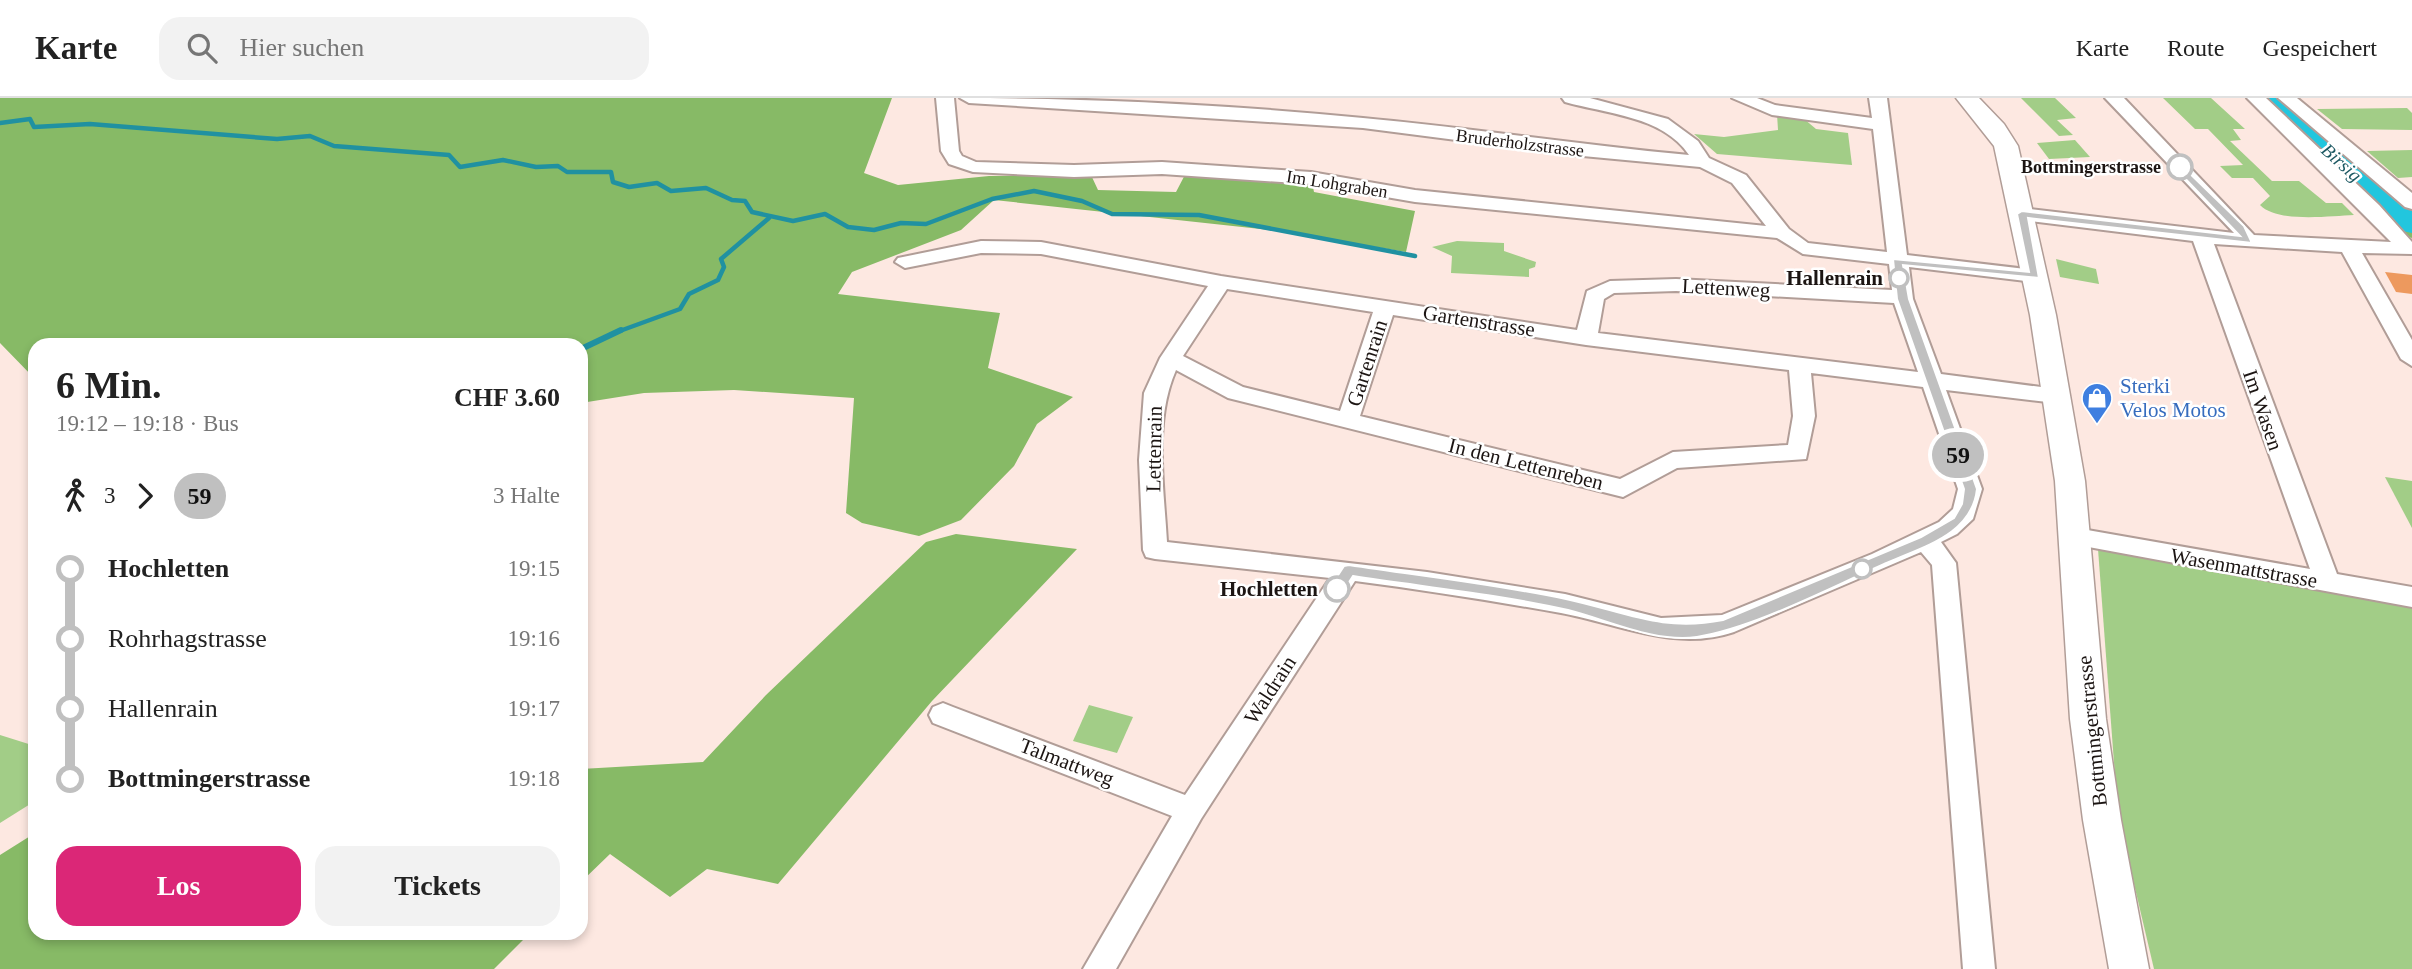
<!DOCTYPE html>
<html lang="de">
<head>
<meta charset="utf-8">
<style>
  body { margin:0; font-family:Georgia,serif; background:#f2f2f2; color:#222; height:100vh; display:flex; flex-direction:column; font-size:26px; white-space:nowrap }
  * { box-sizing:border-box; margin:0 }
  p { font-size:23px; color:#767676 }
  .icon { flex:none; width:38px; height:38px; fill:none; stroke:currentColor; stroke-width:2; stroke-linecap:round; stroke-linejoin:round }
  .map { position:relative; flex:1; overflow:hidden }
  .panel { position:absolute; left:28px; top:240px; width:560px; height:602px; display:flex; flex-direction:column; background:#fff; border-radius:21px; box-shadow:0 4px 10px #0003 }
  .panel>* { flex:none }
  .badge { padding:0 14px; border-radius:23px; font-size:24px; line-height:46px }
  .map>.badge { position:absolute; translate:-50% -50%; box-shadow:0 0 0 4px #fff }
  .legs { display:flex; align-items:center; gap:10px; height:77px; padding:0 28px; font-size:23px }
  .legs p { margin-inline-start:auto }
  .head { display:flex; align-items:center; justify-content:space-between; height:119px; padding:0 28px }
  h1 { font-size:38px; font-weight:800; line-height:52px }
  .cta { display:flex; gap:14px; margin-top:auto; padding:14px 28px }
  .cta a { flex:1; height:80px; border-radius:21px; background:#db2777; color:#fff; font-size:28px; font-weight:800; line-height:80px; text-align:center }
  .cta a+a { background:#f2f2f2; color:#222 }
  ul { padding:0 28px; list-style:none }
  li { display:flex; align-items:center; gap:24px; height:70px; font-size:26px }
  li i { display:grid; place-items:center; width:10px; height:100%; margin:0 9px; background:currentColor }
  li i::after { content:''; width:18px; height:18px; margin:-9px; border:5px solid; border-radius:50%; background:#fff }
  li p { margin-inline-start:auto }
  li:first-child i { background:linear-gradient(#0000 50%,currentColor 0) }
  li:last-child i { background:linear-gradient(currentColor 50%,#0000 0) }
  header { display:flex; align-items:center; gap:42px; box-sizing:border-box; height:98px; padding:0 35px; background:#fff; border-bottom:2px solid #e0e0e0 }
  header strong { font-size:33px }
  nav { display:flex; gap:38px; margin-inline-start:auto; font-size:24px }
  .search { width:490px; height:63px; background:#f2f2f2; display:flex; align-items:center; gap:18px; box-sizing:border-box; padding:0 24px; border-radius:21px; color:#767676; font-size:26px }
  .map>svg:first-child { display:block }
</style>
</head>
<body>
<header>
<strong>Karte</strong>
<div class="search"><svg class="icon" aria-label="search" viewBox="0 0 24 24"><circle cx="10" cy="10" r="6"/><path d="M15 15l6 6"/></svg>Hier suchen</div>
<nav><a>Karte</a><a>Route</a><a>Gespeichert</a></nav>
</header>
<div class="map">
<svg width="2412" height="871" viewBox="0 0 2412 871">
  <rect width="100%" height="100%" fill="#fde8e1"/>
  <g fill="#a2cd87">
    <polygon points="2021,0 2055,0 2076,20 2057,22 2073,37 2059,38"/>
    <path d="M2163 0H2211L2245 31H2233L2241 42 2230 43 2272 83H2299L2326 105H2342L2354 117C2329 118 2277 125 2260 107L2270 98 2253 80H2232L2220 68 2243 67 2208 31H2195Z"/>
    <polygon points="2407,10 2412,15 2412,32 2342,31 2317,11"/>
    <polygon points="1777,16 1803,20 1816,31 1848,35 1852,67 1717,56 1694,36 1724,39 1778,32"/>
    <polygon points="2075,42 2090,59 2049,61 2037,45"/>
    <polygon points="2412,52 2412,79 2398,80 2367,53"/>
    <polygon points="1457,143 1504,145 1504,153 1536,164 1535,169 1529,171 1529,179 1451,175 1452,158 1432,149"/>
    <polygon points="2056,161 2096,171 2099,186 2060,179"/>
    <polygon points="2385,379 2412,383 2412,430"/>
    <polygon points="2098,451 2412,504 2412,871 2154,871 2118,718"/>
    <polygon points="1089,607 1133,619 1117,655 1073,643"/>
    <polygon points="0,637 35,648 35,703 0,725"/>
  </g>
  <g fill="#87ba66">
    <polygon points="0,0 892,0 864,75 898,87 989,78 1091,77 1098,92 1176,94 1188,71 1311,80 1314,94 1415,113 1406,154 1280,133 994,102 961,132 852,174 838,196 1000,215 988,270 1073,299 1037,326 1014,368 961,422 919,438 862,425 846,415 854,300 734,292 644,295 581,305 581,247 35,247 35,281 0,245"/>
    <polygon points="2261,0 2283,0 2412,110 2412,140 2402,137"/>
    <polygon points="956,436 1077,451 932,603 778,786 707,771 670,799 610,756 581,784 581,671 703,664 766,597 926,444"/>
    <polygon points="35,735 35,835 530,835 494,871 0,871 0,757"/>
  </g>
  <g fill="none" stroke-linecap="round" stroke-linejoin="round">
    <g stroke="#2091a1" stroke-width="4.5">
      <polyline points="0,25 30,21 34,29 90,26 277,41 310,38 334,48 449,57 460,69 503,62 536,69 558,68 567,74 611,74 613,84 629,89 657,85 671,93 706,90 732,102 745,103 752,114 793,123 825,116 848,129 874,132 901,125 926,126 992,101 1034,93 1082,103 1112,116 1199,117 1415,158"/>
      <polyline points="617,234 680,211 689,196 718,182 724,169 721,161 769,120"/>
    </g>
    <polyline stroke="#2091a1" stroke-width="6" points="581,251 621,232"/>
    <polygon fill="#22c6de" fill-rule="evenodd" points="2259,0 2286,0 2412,112 2412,135 2402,133"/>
  </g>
  <polygon fill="#ed995e" points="2385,174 2412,177 2412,196 2396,194"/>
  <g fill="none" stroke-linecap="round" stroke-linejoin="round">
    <g stroke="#b19d97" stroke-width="4">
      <g id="minor">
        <path d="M936 0H954L959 53 962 58 976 64 1074 67 1162 64 1311 74 1415 92 1766 128 1732 85 1700 69 1572 57 1363 30 969 5 960 0C1094 0 1230 7 1363 20 1472 30 1580 47 1689 57 1663 18 1607 16 1565 4L1562 0H1590L1668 21 1698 43 1709 60 1746 77 1789 131 1808 145 1887 154 1873 31 1772 17 1732 0H1757L1775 7 1872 20 1869 0H1887L1907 157 2035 172 2045 178 2035 184 1909 169 1913 201 1941 276 2056 291 2064 293 2067 298 2064 303 2056 305 1946 292 1982 391 1973 421 1957 436 1941 444 1956 465 1995 871H1963L1932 467 1921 454 1734 534C1674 554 1620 526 1561 515 1493 503 1424 492 1355 483L1201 721 1116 871H1083L1172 718 933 625 929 617 933 609 943 605 953 609 1185 697 1330 480 1155 461 1146 459 1143 452 1139 362 1144 295 1160 260 1208 188 1041 156 981 155 905 170 895 164 898 160 981 143 1041 144 1221 178 1577 232 1587 193 1610 183 1676 181 1892 192 1889 166 1803 156 1777 140 1415 104 1311 86 1162 76 1074 79 973 74 949 66 941 53ZM1227 191 1373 214 1340 313 1243 289 1183 258ZM1676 193 1894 205 1918 274 1598 235 1604 201 1614 195ZM1393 217 1586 247 1789 272 1793 318 1788 347 1673 354 1620 381 1360 318ZM1176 272 1228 300 1623 399 1677 370 1806 361 1815 318 1811 275 1923 289 1958 391 1953 411 1939 424 1872 456 1722 517 1661 520 1565 496 1427 474 1167 444C1164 389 1153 324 1176 272Z"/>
        <polygon points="2105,0 2124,0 2254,137 2391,144 2247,0 2266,0 2379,107 2412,144 2412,156 2362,155 2412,242 2412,268 2401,261 2342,154 2214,146 2337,476 2412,489 2412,509 2067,445 2064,439 2067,433 2076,430 2310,471 2193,143 2022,122 2012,116 2022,110 2234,135"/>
        <polygon points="2278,0 2297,0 2412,95 2412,111 2405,109"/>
      </g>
    </g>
    <g stroke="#b19d97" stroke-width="3">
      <polygon id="major" points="1956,0 1979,0 2004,26 2018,48 2056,217 2085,383 2106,621 2121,722 2149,871 2109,871 2083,722 2070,621 2055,383 2030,217 1994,48"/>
    </g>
    <use href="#minor" fill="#fff" fill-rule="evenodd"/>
    <use href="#major" fill="#fff" fill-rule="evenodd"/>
  </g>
  <path fill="#c0c0c0" stroke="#fff" stroke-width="2" d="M2180 66 2244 128 2252 145 2028 120 2039 180 1903 167 1909 201 1977 391C1972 436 1925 448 1889 464 1833 488 1755 530 1697 539 1654 545 1608 522 1568 512 1497 496 1424 489 1353 478L1342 495 1337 497 1329 491 1344 468 1349 467C1421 478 1495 486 1566 501 1626 514 1661 534 1723 522L1921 439 1954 420 1962 406 1964 391 1897 201 1893 161 2029 174 2017 116 2022 113 2240 138 2176 71 2175 69Z"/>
  <defs>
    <g id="shop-pin" transform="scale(1.575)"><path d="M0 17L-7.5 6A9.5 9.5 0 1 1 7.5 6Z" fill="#3f7fe0" stroke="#fff"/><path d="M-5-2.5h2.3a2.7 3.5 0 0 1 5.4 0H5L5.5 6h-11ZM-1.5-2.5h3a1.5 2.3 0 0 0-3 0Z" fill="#fff"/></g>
  </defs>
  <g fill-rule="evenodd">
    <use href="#shop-pin" x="2097" y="300"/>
  </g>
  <g fill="#fff" stroke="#c0c0c0" stroke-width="3.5">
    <circle cx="2180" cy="69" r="12"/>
    <circle cx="1899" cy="180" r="9"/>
    <circle cx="1862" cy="471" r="9"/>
    <circle cx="1337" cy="491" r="12"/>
  </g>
  <g text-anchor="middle" stroke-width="5" stroke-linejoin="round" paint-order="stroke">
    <g font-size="18" fill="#1c1513" stroke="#fff">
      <text transform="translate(1520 45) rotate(7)" y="6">Bruderholzstrasse</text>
      <text transform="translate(1337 86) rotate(9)" y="6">Im Lohgraben</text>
    </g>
    <g font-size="18" font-weight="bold" fill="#1c1513" stroke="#fff" text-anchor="end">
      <text x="2161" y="75">Bottmingerstrasse</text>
    </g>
    <g font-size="19" font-style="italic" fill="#1d5963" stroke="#fff">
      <text transform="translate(2342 64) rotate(42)" y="7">Birsig</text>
    </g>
    <g font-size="21" font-weight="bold" fill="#1c1513" stroke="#fff" text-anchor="end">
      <text x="1883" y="187">Hallenrain</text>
      <text x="1318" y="498">Hochletten</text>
    </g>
    <g font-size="21" fill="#1c1513" stroke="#fff">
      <text transform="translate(1726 190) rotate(3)" y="7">Lettenweg</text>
      <text transform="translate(1479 223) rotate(9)" y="7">Gartenstrasse</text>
      <text transform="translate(1367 265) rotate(-72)" y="7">Gartenrain</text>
      <text transform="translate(2263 312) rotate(71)" y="7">Im Wasen</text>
      <text transform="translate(1154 351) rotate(-89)" y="7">Lettenrain</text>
      <text transform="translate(1526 366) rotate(14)" y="7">In den Lettenreben</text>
      <text transform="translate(2244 470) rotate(10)" y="7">Wasenmattstrasse</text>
      <text transform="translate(1270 592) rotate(-57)" y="7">Waldrain</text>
      <text transform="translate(2092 633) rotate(-96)" y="7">Bottmingerstrasse</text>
      <text transform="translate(1067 664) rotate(21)" y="7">Talmattweg</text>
    </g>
    <g font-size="21" fill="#366cbe" stroke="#fff" text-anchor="start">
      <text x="2120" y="295">Sterki<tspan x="2120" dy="24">Velos Motos</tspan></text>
    </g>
  </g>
</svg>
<b class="badge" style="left:1958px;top:357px;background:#c0c0c0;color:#111">59</b>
<section class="panel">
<div class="head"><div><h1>6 Min.</h1><p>19:12 – 19:18 · Bus</p></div><b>CHF 3.60</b></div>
<div class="legs"><svg class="icon" aria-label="walk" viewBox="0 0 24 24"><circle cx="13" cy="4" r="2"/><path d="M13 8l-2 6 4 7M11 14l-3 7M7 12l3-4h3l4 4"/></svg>3<svg class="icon" aria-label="forward" viewBox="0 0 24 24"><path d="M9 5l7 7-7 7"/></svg><b class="badge" style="background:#c0c0c0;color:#111">59</b><p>3 Halte</p></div>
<ul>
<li><i style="color:#c0c0c0"></i><b>Hochletten</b><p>19:15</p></li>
<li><i style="color:#c0c0c0"></i><span>Rohrhagstrasse</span><p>19:16</p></li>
<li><i style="color:#c0c0c0"></i><span>Hallenrain</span><p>19:17</p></li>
<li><i style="color:#c0c0c0"></i><b>Bottmingerstrasse</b><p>19:18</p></li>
</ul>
<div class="cta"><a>Los</a><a>Tickets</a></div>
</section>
</div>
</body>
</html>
